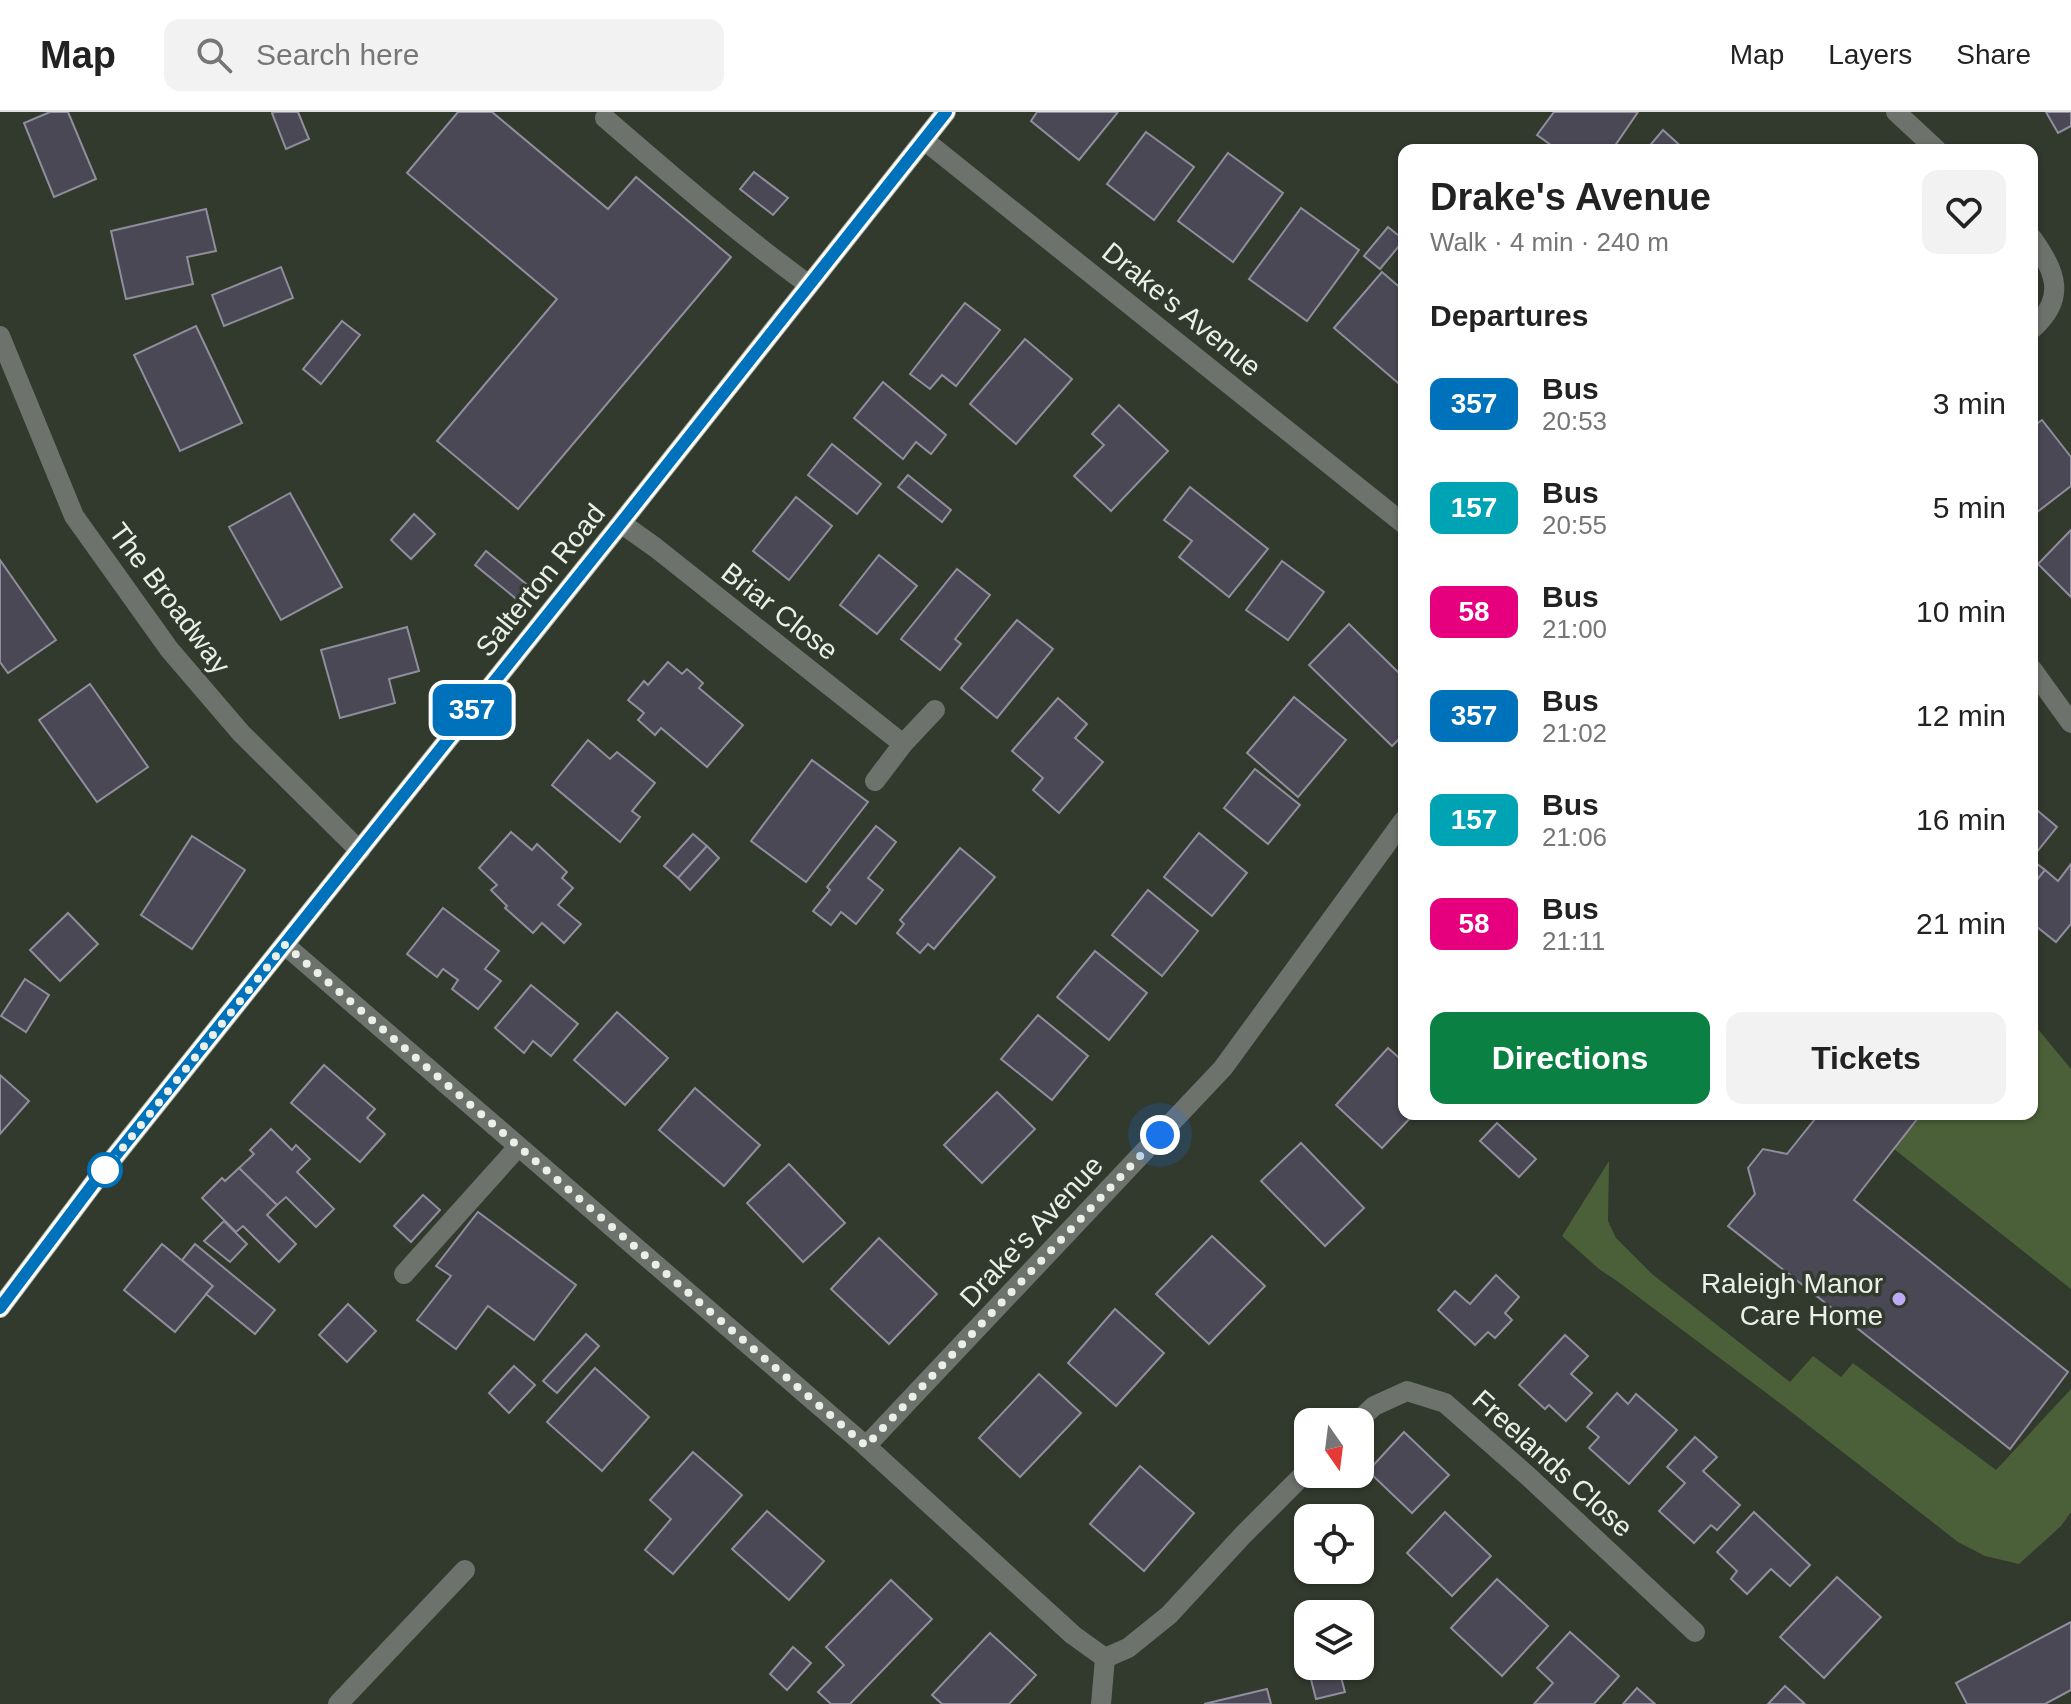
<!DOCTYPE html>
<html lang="en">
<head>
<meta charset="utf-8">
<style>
  body { margin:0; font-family:Helvetica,sans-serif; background:#f2f2f2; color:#222; height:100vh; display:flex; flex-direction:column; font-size:30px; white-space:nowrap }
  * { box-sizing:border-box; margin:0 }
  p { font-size:26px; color:#767676 }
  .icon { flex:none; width:44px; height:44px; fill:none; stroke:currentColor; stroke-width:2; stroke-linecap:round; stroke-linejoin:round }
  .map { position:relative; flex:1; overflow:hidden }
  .panel { position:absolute; left:1398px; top:32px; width:640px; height:976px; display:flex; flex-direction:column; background:#fff; border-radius:16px; box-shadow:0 2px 6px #0004 }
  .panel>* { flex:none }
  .badge { padding:0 16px; border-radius:12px; font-size:28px; line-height:52px }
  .needle { width:52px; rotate:166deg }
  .fabs { position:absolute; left:1294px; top:1296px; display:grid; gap:16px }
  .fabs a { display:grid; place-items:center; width:80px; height:80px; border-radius:16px; background:#fff; box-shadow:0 2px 6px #0004; font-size:40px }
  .you { position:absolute; width:40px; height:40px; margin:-20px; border:6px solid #fff; border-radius:50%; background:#1a73e8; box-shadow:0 0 0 12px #1a73e833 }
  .map>.badge { position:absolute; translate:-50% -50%; box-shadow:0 0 0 4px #fff }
  h2 { padding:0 32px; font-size:30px; line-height:72px }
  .round { display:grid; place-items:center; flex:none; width:84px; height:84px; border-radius:16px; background:#f2f2f2 }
  .head { display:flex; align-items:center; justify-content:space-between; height:136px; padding:0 32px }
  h1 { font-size:38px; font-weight:700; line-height:60px }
  .primary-button { display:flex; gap:16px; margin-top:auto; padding:16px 32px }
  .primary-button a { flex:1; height:92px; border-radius:16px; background:#0b8043; color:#fff; font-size:32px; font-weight:700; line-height:92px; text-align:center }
  .primary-button a+a { background:#f2f2f2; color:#222 }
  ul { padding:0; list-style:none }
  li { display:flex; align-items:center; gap:24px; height:104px; padding:0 32px }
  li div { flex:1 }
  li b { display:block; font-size:30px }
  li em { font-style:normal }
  li .badge { min-width:88px; font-weight:700; text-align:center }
  header { display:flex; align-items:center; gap:48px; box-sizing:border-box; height:112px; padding:0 40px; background:#fff; border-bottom:2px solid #e0e0e0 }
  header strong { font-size:38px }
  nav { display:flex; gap:44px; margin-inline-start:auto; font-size:28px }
  .search { width:560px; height:72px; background:#f2f2f2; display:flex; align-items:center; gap:20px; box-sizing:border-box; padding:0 28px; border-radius:16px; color:#767676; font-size:30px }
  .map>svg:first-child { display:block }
</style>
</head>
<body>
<header>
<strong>Map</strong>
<div class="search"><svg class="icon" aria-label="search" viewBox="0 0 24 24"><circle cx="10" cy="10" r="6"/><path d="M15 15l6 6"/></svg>Search here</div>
<nav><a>Map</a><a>Layers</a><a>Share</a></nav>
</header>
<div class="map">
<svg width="2071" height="1592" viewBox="0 0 2071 1592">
  <rect width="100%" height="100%" fill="#32392d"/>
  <g fill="#4b6038">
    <polygon points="2032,910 2071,957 2071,1177 1894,1037 1921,1002 2032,1002"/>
    <polygon points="1609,1049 1608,1109 1616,1126 1652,1162 1790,1270 1813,1244 1841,1265 1853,1251 1996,1358 2071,1277 2071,1400 2061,1414 2019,1452 1985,1444 1958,1430 1781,1292 1617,1169 1599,1157 1562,1124"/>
  </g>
  <g fill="#4b4855" stroke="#908d9c" stroke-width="2">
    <polygon points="50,0 68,0 96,67 54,85 24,11"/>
    <polygon points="275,0 298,0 309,27 286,37 272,1"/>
    <polygon points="458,0 492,0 608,97 636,65 731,145 518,397 437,329 557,187 407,61"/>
    <polygon points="1037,0 1118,0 1079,48 1031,9"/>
    <polygon points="1554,0 1638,0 1612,38 1558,38 1537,23"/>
    <polygon points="2046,0 2071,0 2071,14 2058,21"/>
    <polygon points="1663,18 1685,38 1646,38"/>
    <polygon points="1146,20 1194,55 1154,108 1107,72"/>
    <polygon points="1228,41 1283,81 1233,150 1178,109"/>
    <polygon points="754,60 788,86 773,103 740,77"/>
    <polygon points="1301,96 1359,138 1307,209 1249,167"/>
    <polygon points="206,97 216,139 187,145 193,172 126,187 111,119"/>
    <polygon points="1388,115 1404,128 1380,157 1364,144"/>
    <polygon points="281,155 293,186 224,214 212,183"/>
    <polygon points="1382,160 1404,179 1404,276 1334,216"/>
    <polygon points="965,191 1000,218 956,274 942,263 930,277 910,262"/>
    <polygon points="342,209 360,223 321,272 303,257"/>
    <polygon points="196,214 242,311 180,339 134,243"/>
    <polygon points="1025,227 1072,267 1016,332 970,292"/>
    <polygon points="883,270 946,323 931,342 916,330 903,347 854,306"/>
    <polygon points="1119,293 1168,339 1111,399 1074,364 1104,333 1092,322"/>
    <polygon points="2042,308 2071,345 2071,374 2032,404 2032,315"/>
    <polygon points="832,332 881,372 857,402 808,363"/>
    <polygon points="908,363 951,398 942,410 898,375"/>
    <polygon points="1190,375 1268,437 1229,485 1179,445 1192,429 1164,408"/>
    <polygon points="290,381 342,475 281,508 229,415"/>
    <polygon points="796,385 832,414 789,468 753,439"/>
    <polygon points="414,402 435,422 411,447 391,428"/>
    <polygon points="2071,418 2071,485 2038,452"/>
    <polygon points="486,439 531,476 520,490 475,453"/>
    <polygon points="879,443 917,474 877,522 840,493"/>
    <polygon points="0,448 56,528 8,561 0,550"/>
    <polygon points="1282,449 1324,480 1288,528 1246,498"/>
    <polygon points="957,457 990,483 955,527 961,532 940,558 901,527"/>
    <polygon points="1017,508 1053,537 997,606 961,576"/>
    <polygon points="1349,512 1404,566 1404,622 1392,634 1309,553"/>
    <polygon points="407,515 419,559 389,567 395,591 340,606 321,538"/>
    <polygon points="668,550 682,562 687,557 703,571 699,576 743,613 707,655 661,616 655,623 638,608 644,601 628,588 644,569 648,573"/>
    <polygon points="90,572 148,655 97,690 39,608"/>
    <polygon points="1294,585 1346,628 1298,685 1247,641"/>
    <polygon points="1058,586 1087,612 1075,626 1103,650 1059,701 1033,678 1043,666 1012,639"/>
    <polygon points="588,628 610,647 617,640 655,671 632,699 640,705 620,730 552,673"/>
    <polygon points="812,648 868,690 806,770 751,729"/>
    <polygon points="1255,657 1300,693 1268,732 1224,696"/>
    <polygon points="2032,694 2057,715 2032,746"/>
    <polygon points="876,714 896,730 868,766 883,778 856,812 841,800 831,813 813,799 830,778 827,775"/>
    <polygon points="511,720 532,738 537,732 567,760 562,766 573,776 558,793 581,812 564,831 542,811 533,821 505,796 507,794 491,778 497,773 479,756"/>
    <polygon points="1199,721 1247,761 1212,804 1164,765"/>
    <polygon points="693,722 707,734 678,766 664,754"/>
    <polygon points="192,724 245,758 192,837 141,803"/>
    <polygon points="707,734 719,746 690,778 678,766"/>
    <polygon points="960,736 995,765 934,837 928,832 920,841 897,821 904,812 900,808"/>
    <polygon points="2032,748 2045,758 2032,774"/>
    <polygon points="2071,752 2071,812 2056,830 2032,811 2032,774 2045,758 2058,769"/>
    <polygon points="1148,778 1198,819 1162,864 1112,823"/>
    <polygon points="443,796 499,839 485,857 501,869 478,897 452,877 458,868 443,857 437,865 407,842"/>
    <polygon points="68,801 98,832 60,869 30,838"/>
    <polygon points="1095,839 1147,881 1109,928 1057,885"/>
    <polygon points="25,867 49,883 26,920 1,904"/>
    <polygon points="531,873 578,912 551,944 533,929 524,941 495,916"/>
    <polygon points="617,900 668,946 625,993 574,948"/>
    <polygon points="1038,903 1088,944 1052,988 1001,947"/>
    <polygon points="1388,936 1404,950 1404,1002 1414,1002 1382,1036 1336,993"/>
    <polygon points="324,953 375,997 367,1006 385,1022 360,1050 291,991"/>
    <polygon points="0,963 29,989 0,1022"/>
    <polygon points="695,976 760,1033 724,1074 659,1018"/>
    <polygon points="997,980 1035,1017 982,1071 944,1033"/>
    <polygon points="1819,1002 1921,1002 1854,1088 2068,1260 2010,1337 1728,1114 1755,1082 1748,1056 1763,1037 1787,1042"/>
    <polygon points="1497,1011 1536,1047 1519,1065 1480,1029"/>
    <polygon points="271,1017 292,1038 296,1033 310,1047 297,1060 334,1097 316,1115 286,1085 277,1093 239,1056 254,1042 250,1038"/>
    <polygon points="1301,1031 1364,1096 1325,1134 1261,1069"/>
    <polygon points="789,1052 845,1111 803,1150 747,1091"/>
    <polygon points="239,1056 277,1093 267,1103 296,1132 279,1150 243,1114 236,1120 202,1086 222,1066 225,1069"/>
    <polygon points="423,1083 440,1098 411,1130 394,1114"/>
    <polygon points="478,1100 576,1173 534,1228 488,1194 456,1237 417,1208 451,1164 436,1154"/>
    <polygon points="224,1109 247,1132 230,1150 204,1129"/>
    <polygon points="1212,1124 1265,1174 1209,1232 1156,1182"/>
    <polygon points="879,1126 937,1182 889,1232 831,1177"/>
    <polygon points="162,1132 213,1174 175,1220 124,1178"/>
    <polygon points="195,1132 275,1198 255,1222 206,1182 213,1174 182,1148"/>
    <polygon points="1496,1163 1519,1185 1505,1201 1512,1208 1495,1226 1488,1220 1475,1233 1438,1198 1455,1179 1470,1192"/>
    <polygon points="348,1192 376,1219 347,1250 319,1223"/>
    <polygon points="1115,1197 1164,1241 1116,1294 1068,1251"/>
    <polygon points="586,1222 599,1234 557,1281 543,1269"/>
    <polygon points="1565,1223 1588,1244 1571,1262 1592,1281 1566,1309 1549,1293 1545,1297 1519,1273"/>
    <polygon points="514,1254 535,1273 509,1301 489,1281"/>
    <polygon points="595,1256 649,1305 602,1359 547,1310"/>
    <polygon points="1039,1262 1081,1301 1020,1365 979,1326"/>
    <polygon points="1617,1281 1628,1292 1636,1282 1677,1318 1629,1372 1589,1336 1599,1325 1587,1315"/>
    <polygon points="1404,1320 1449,1363 1412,1401 1368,1359"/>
    <polygon points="1695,1325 1717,1345 1703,1359 1740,1393 1717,1418 1711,1413 1694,1431 1659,1399 1685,1371 1667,1355"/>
    <polygon points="693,1340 742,1383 673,1462 645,1438 671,1407 650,1388"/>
    <polygon points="1140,1354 1194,1401 1144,1459 1090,1412"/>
    <polygon points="767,1399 824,1449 789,1488 732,1437"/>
    <polygon points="1445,1400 1491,1444 1452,1484 1407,1441"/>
    <polygon points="1754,1400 1810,1453 1790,1474 1771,1457 1747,1482 1731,1467 1737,1459 1717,1440"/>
    <polygon points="1837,1465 1881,1505 1824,1566 1780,1525"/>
    <polygon points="1497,1467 1548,1514 1502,1564 1451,1516"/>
    <polygon points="891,1468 932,1507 850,1592 831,1592 818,1580 844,1553 826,1535"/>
    <polygon points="2071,1510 2071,1578 2045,1592 1967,1592 1956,1571"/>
    <polygon points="1570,1520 1619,1564 1594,1592 1534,1592 1553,1571 1537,1556"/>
    <polygon points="990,1521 1036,1563 1009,1592 942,1592 932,1583"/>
    <polygon points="793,1535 811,1551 787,1578 770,1562"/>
    <polygon points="1307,1552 1308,1554 1338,1554 1345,1580 1316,1587"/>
    <polygon points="1785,1574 1805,1592 1768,1592"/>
    <polygon points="1637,1576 1655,1592 1623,1592"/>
    <polygon points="1267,1577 1271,1592 1204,1592"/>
  </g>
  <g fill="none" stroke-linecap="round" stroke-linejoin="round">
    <g stroke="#6e726c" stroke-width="20">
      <polyline points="1896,0 1937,38"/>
      <path d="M605 6C672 64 738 121 809 173"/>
      <polyline points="924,28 1404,412"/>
      <path d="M2032 126C2056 160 2067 186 2032 217"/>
      <polyline points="0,224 74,404 169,537 241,621 360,739"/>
      <polyline points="621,411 656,436 903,632"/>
      <polyline points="2032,557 2071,611"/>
      <polyline points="875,669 903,632 935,598"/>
      <polyline points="285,833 866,1334 1073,1523 1105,1546"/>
      <polyline points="404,1162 518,1035"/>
      <polyline points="1357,1310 1374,1294 1407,1279 1445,1291 1529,1365 1695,1520"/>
      <polyline points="866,1334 1223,956 1404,708"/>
      <polyline points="1105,1546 1128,1536 1169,1503 1243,1423 1308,1358"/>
      <polyline points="338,1592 465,1458"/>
      <polyline points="1101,1592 1105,1546"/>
    </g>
    <polyline stroke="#a5aca0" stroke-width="20" points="0,1196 96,1068 621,411 946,0"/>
  </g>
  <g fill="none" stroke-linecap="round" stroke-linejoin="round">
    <g stroke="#fff" stroke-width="18">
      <polyline id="line" points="0,1196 96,1068 621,411 946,0"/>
    </g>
    <use href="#line" stroke="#0072bc" stroke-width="12"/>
    <polyline stroke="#eaefe7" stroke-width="8" stroke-dasharray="0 14.4" points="105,1058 285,833 866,1334 1160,1023"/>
  </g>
  <circle fill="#fff" stroke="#0072bc" stroke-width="4" cx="105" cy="1058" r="16"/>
  <circle fill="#bda9f5" stroke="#32392d" stroke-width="3" cx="1899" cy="1187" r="8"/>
  <g text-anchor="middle" stroke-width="7" stroke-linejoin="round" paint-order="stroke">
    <g font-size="28" fill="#eaefe7" stroke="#32392d">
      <text transform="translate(1182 197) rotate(39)" y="10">Drake's Avenue</text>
      <text transform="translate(540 468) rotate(-51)" y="10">Salterton Road</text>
      <text transform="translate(170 486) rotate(53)" y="10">The Broadway</text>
      <text transform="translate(780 499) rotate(38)" y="10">Briar Close</text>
      <text transform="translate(1031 1119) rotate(-47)" y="10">Drake's Avenue</text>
      <text transform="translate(1553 1351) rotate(42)" y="10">Freelands Close</text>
    </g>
    <g font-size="28" fill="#eaefe7" stroke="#32392d" text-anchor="end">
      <text x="1883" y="1181">Raleigh Manor<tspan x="1883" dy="32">Care Home</tspan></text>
    </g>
  </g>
</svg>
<div class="fabs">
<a><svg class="needle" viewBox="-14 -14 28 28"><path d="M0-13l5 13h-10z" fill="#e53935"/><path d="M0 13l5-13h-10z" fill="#767676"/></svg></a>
<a><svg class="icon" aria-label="locate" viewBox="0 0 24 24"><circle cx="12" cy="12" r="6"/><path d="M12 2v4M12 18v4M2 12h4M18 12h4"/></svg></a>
<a><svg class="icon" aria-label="layers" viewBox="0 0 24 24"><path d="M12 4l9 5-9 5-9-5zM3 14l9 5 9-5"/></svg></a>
</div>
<div class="you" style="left:1160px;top:1023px"></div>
<b class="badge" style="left:472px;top:598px;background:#0072bc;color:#fff">357</b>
<section class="panel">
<div class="head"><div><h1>Drake's Avenue</h1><p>Walk · 4 min · 240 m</p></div><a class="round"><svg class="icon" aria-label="heart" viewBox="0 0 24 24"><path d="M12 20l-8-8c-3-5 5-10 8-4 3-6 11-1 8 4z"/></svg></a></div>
<h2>Departures</h2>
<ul>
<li><span class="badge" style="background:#0072bc;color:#fff">357</span><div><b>Bus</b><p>20:53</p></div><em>3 min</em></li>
<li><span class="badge" style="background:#00a3b4;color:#fff">157</span><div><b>Bus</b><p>20:55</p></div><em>5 min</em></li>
<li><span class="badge" style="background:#e6007e;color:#fff">58</span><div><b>Bus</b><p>21:00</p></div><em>10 min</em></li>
<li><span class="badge" style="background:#0072bc;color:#fff">357</span><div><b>Bus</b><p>21:02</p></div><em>12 min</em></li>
<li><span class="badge" style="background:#00a3b4;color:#fff">157</span><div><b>Bus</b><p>21:06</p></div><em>16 min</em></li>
<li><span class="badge" style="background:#e6007e;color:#fff">58</span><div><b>Bus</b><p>21:11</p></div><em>21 min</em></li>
</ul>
<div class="primary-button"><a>Directions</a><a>Tickets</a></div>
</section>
</div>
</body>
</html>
